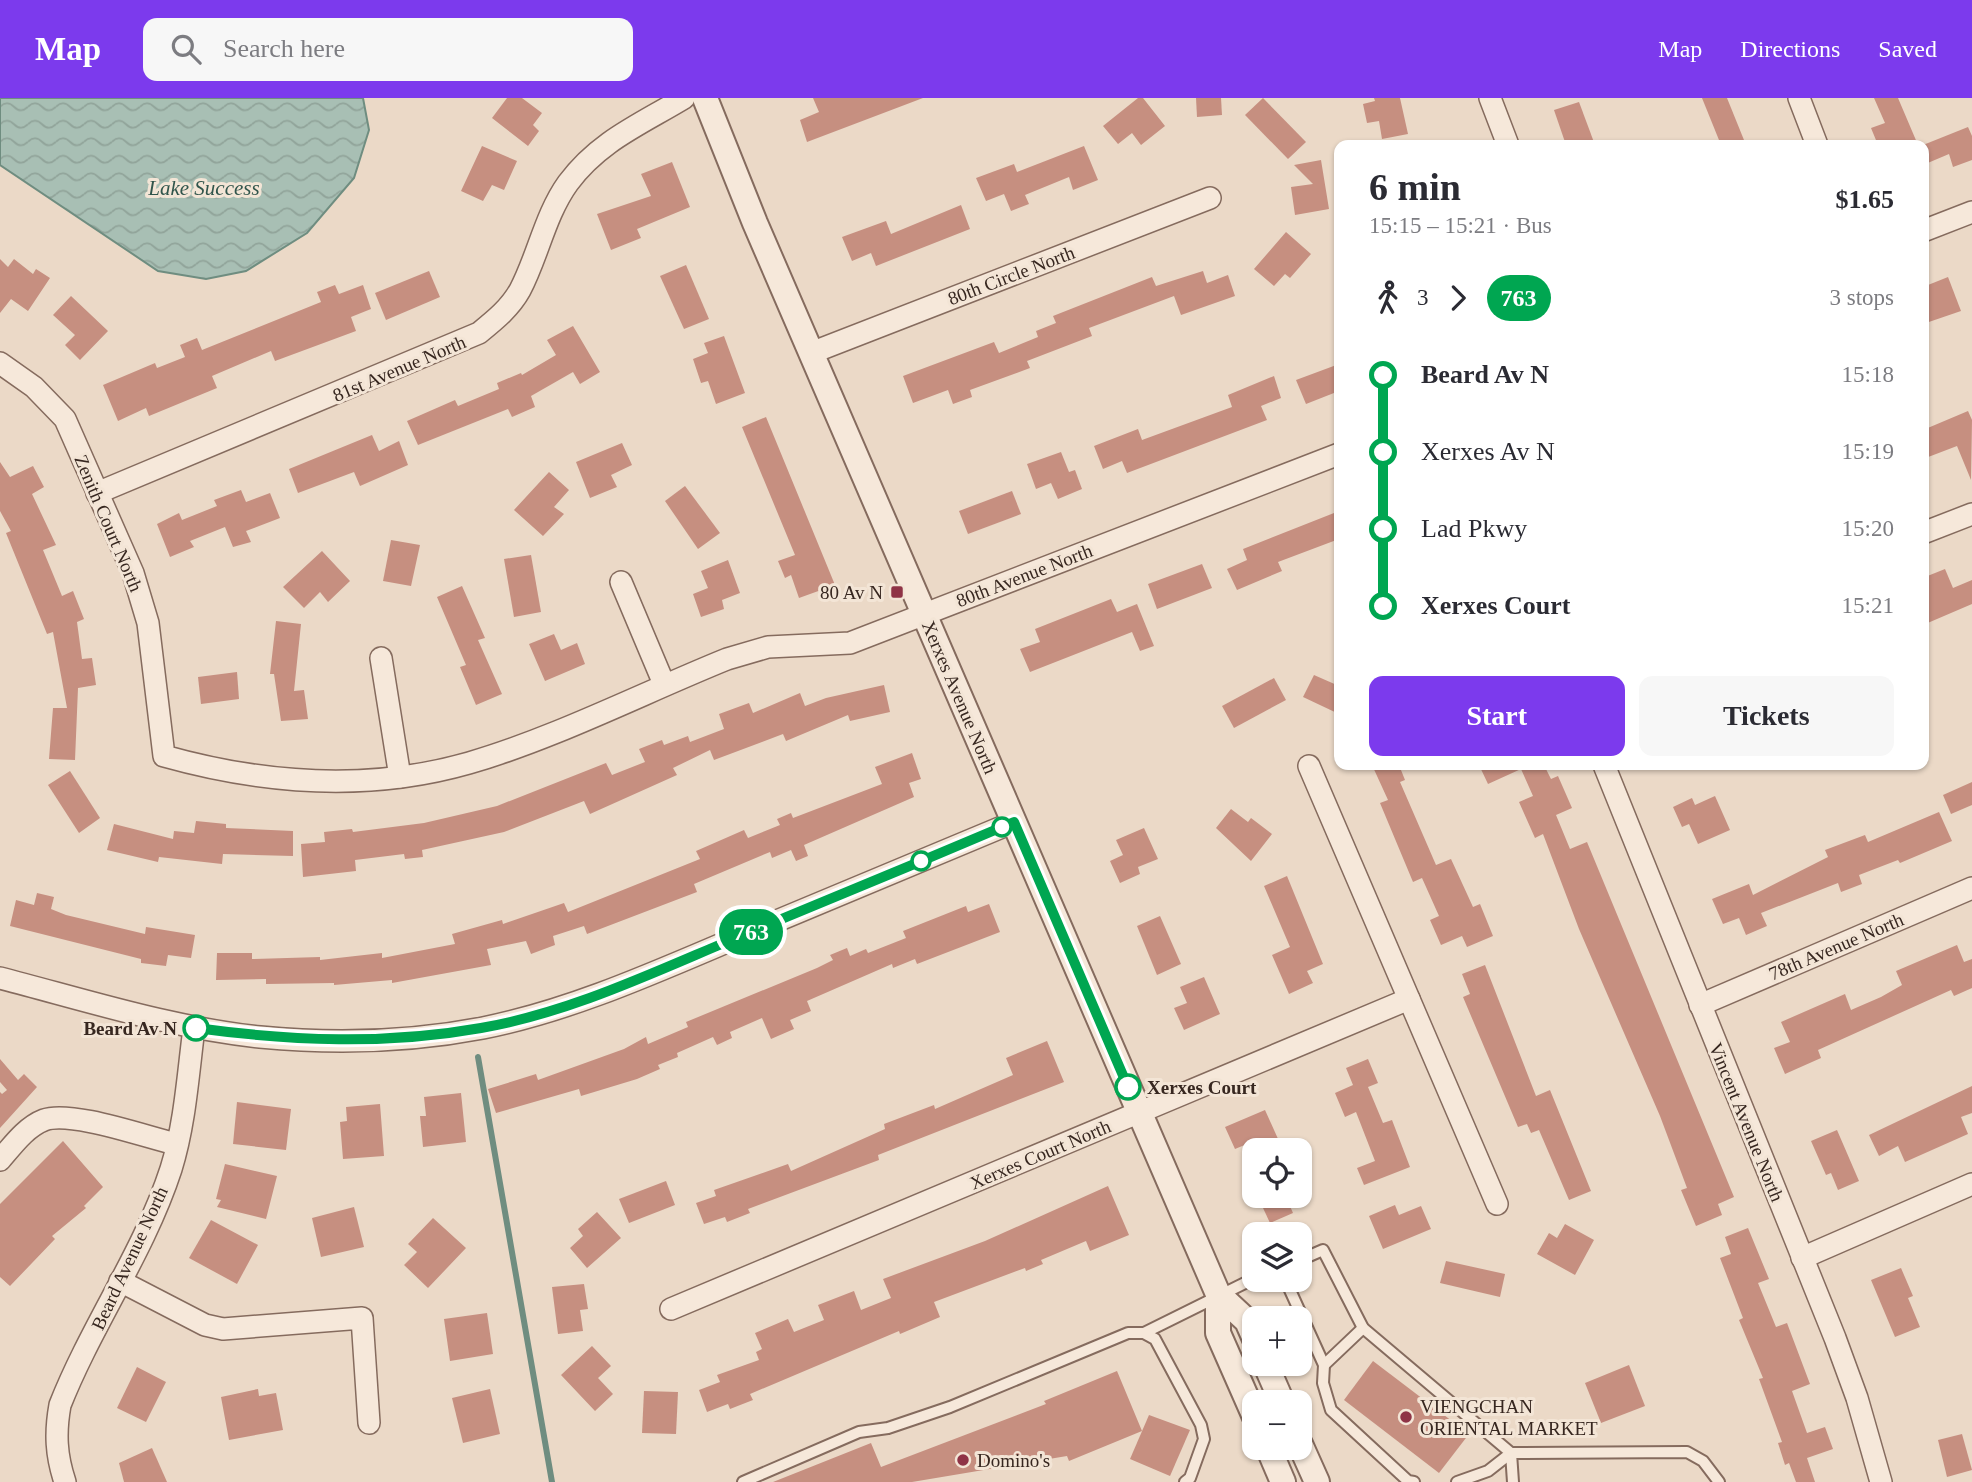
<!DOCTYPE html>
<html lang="en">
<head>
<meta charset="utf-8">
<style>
  body { margin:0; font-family:Georgia,serif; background:#f7f7f7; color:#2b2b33; height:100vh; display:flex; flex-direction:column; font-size:26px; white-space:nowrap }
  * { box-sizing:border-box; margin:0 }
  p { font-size:23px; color:#7c7c81 }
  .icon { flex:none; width:38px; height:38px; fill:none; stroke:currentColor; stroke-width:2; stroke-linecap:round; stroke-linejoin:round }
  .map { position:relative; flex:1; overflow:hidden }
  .sheet { position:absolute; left:1334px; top:42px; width:595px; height:630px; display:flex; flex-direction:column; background:#fff; border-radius:14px; box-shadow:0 2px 5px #0004 }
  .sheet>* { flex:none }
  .badge { padding:0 14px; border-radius:23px; font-size:24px; line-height:46px }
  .tools { position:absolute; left:1242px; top:1040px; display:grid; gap:14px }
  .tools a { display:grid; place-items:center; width:70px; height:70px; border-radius:14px; background:#fff; box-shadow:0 2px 5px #0004; font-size:35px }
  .map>.badge { position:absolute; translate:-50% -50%; box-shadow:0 0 0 4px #fff }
  .legs { display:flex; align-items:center; gap:10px; height:77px; padding:0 35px; font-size:23px }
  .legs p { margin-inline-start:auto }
  .headline { display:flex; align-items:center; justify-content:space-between; height:119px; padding:0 35px }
  h1 { font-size:38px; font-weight:800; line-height:52px }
  .action { display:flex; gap:14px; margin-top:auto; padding:14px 35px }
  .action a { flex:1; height:80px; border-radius:14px; background:#7c3aed; color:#fff; font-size:28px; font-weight:800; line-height:80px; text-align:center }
  .action a+a { background:#f7f7f7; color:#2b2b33 }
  ul { padding:0 35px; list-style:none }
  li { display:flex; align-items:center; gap:24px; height:77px; font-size:26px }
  li i { display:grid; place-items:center; width:10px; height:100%; margin:0 9px; background:currentColor }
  li i::after { content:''; width:18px; height:18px; margin:-9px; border:5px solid; border-radius:50%; background:#fff }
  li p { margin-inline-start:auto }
  li:first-child i { background:linear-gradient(#0000 50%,currentColor 0) }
  li:last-child i { background:linear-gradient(currentColor 50%,#0000 0) }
  header { display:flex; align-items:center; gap:42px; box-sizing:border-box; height:98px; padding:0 35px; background:#7c3aed; color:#fff }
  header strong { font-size:33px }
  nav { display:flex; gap:38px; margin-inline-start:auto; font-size:24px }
  .search { width:490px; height:63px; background:#f7f7f7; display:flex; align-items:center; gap:18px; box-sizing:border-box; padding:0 24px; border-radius:14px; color:#7c7c81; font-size:26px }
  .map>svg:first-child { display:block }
</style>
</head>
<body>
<header>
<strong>Map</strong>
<div class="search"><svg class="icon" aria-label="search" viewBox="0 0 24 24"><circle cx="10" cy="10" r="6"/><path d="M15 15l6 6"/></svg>Search here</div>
<nav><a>Map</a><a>Directions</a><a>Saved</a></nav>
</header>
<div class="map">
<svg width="1972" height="1384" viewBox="0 0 1972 1384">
  <defs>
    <pattern id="water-waves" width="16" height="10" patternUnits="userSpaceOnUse" patternTransform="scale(1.75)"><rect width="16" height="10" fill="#a8bfb4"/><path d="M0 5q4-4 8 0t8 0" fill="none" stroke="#91a49a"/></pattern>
  </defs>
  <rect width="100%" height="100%" fill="#ebd9c7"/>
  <polygon fill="url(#water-waves)" stroke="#6f8d80" stroke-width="2" points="0,0 363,0 369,32 354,80 307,135 246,173 206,181 158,173 0,67"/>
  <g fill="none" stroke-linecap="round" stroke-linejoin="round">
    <polyline stroke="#6f8d80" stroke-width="6" points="478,959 552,1384"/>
  </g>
  <g fill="#c68f80">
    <polygon points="507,0 522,0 542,15 533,27 539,33 528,48 492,20"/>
    <polygon points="813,0 923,0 807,44 800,22 819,14"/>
    <polygon points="1138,0 1143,0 1165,28 1141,47 1132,35 1118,46 1103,28"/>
    <polygon points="1196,0 1221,0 1222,17 1197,19"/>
    <polygon points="1263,0 1306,44 1288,61 1245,17"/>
    <polygon points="1374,0 1400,0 1408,36 1382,41 1379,23 1367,25 1363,6 1375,3"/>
    <polygon points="1702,0 1727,0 1746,47 1721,47"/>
    <polygon points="1874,0 1898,0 1918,47 1878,47 1871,30 1885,25"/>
    <polygon points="1579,4 1595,47 1566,47 1554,12"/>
    <polygon points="1968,29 1972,38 1972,62 1953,69 1949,56 1923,67 1923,47"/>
    <polygon points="482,48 517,63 504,92 492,87 483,103 461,93"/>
    <polygon points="1084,48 1098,82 1073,92 1069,79 1025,97 1029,106 1011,113 1004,96 986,103 976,80 1014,66 1017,74"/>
    <polygon points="1321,62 1329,111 1295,117 1291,89 1313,86 1294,67"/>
    <polygon points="672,64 690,109 637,131 641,140 611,152 597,116 651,98 641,76"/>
    <polygon points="961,107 970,131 876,168 871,155 852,163 842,139 886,123 891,136"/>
    <polygon points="1286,134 1311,156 1290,180 1285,176 1274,188 1254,171"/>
    <polygon points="0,161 8,169 14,161 33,176 36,171 50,180 28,213 11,201 0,215"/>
    <polygon points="686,167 709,221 684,231 660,178"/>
    <polygon points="429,173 440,199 386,222 375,195"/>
    <polygon points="1203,173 1207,185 1228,177 1235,198 1181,217 1174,198 1089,230 1092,238 1027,263 1030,270 970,292 972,299 953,306 948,292 913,305 903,278 994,244 999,255 1038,239 1036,233 1056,225 1053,218 1152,179 1156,188"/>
    <polygon points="1948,179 1961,213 1923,226 1923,189"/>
    <polygon points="335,187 339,196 363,187 371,211 351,219 356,233 275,263 271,253 212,278 217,290 149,318 146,310 118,323 103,287 155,265 157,270 185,259 180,247 197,240 202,252 321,204 317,194"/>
    <polygon points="71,198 108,233 80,262 65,247 75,237 53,217"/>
    <polygon points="573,228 600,274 580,286 573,274 531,298 535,309 512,319 508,311 418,347 407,323 455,302 458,308 499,291 497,285 521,275 522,277 556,257 547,242"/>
    <polygon points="724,238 745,295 716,306 708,283 701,285 693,261 708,255 704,245"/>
    <polygon points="1339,266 1339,293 1306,306 1296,282"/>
    <polygon points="1274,278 1281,300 1261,308 1267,322 1127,375 1122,363 1103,371 1094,348 1138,331 1142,342 1232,309 1228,297"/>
    <polygon points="1968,313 1972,322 1971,382 1957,348 1923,361 1923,332"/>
    <polygon points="766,319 835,487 799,500 791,477 785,480 778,463 795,457 742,329"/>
    <polygon points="372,337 379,353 399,343 408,367 360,388 354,374 298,395 289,371"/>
    <polygon points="622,345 632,367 611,377 617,389 590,400 576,364"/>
    <polygon points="1061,354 1069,374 1075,372 1082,391 1058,401 1051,385 1036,391 1027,366"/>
    <polygon points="0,364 10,379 33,368 44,389 32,396 56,447 43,452 62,498 73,493 84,521 77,524 82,561 92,560 96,587 78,590 75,662 49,661 53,610 67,610 53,534 47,536 6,435 11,433 0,413"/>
    <polygon points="549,374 569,392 554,409 564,416 543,438 514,412"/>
    <polygon points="685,388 720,435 698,451 665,403"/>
    <polygon points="241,392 246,404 270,395 280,420 246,433 251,444 233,449 225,429 190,443 194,449 170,459 157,426 179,415 182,422 217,408 214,402"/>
    <polygon points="1012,393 1021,416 968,436 959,413"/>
    <polygon points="1334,415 1339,426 1339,441 1278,464 1282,473 1237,492 1227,471 1247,462 1243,451"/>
    <polygon points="391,442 420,447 411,488 383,483"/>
    <polygon points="322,453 350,483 328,504 320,494 304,510 283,489"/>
    <polygon points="531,457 541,514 514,519 504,461"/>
    <polygon points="728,462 740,495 722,502 724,511 701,519 693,496 708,490 701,473"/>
    <polygon points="1202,466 1212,490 1157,511 1148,486"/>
    <polygon points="1945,471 1953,490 1972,482 1972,506 1923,527 1923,489 1928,487 1925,479"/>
    <polygon points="462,488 485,540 478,542 502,596 476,607 460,569 466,567 437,499"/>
    <polygon points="1111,501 1117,514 1137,506 1154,548 1140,553 1132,534 1030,574 1020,551 1040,544 1035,531"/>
    <polygon points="276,523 301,526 294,593 304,592 308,621 281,623 274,576 270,576"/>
    <polygon points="554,536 561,552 577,545 585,566 545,583 529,546"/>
    <polygon points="237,574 239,601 201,606 198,579"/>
    <polygon points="1314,577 1339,588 1339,616 1303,599"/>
    <polygon points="1274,580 1286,602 1234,630 1222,608"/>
    <polygon points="884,587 890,614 850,623 848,617 786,643 783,636 714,662 710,652 673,670 677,677 590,716 584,703 504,734 422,752 423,759 405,761 404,756 355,762 356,773 303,779 301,746 325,744 324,734 352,731 353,734 424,725 497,708 606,665 612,677 645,664 639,651 662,642 664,647 688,638 690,644 724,631 719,616 749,605 753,615 800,595 805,608 826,600"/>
    <polygon points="912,655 921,681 909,685 914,699 804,747 808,758 796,763 791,752 772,760 770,754 694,786 697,794 587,836 584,828 553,838 555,847 531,856 526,843 487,851 491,867 392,885 392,882 334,887 334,885 266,886 266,881 216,882 217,855 252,855 252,861 320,859 320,862 382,855 382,860 455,846 452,836 502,822 503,826 564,805 568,814 700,761 696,753 744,732 748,740 780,727 777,721 791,715 793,720 882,686 875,669"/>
    <polygon points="1372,667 1399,667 1405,682 1400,684 1436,767 1451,761 1473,809 1480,806 1493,838 1467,849 1462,838 1441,847 1430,822 1439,818 1422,780 1413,784 1380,705 1388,702"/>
    <polygon points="1479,667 1544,667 1551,681 1558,678 1572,710 1556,717 1570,751 1587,744 1734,1099 1718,1106 1722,1117 1696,1128 1681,1092 1687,1090 1660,1018 1579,831 1543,736 1535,740 1519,704 1533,698 1521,671 1488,686"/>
    <polygon points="70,673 100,720 79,735 48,687"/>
    <polygon points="1972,684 1972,707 1951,716 1943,697"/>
    <polygon points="1715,698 1730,732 1698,746 1689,726 1682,729 1673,709 1692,700 1695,707"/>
    <polygon points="1231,711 1248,724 1251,720 1272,736 1251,763 1216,730"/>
    <polygon points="1939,714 1952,743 1900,765 1898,762 1859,777 1862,786 1841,794 1838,785 1761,815 1767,828 1746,837 1739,820 1723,826 1712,801 1749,786 1753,797 1828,759 1825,752 1865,737 1868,744"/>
    <polygon points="196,723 226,726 226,730 293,733 293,758 223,756 222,766 159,759 158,764 107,752 114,726 173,741 174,733 194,735"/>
    <polygon points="1144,730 1158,761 1138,769 1140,776 1120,785 1110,763 1123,757 1116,742"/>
    <polygon points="1287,778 1323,866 1307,873 1313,885 1289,896 1272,857 1290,849 1264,788"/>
    <polygon points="37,795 54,799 51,811 66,817 145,836 146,829 195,837 191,860 168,857 166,868 141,865 141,861 10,828 16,802 34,807"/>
    <polygon points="989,806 1000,834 917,866 915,861 893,870 892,866 807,903 811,913 790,922 794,931 771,941 762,920 730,934 732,940 717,947 713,939 677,955 678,959 658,967 660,971 637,981 581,998 579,991 496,1015 488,991 536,976 538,982 624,951 646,939 648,946 688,929 686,924 817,870 833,862 830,857 847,850 850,858 866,851 868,855 906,840 903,833 966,808 968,814"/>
    <polygon points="1160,818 1181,866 1157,877 1137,828"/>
    <polygon points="1957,847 1964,864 1972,861 1972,890 1954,898 1951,892 1818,952 1821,960 1785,976 1774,950 1790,944 1781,924 1845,896 1851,912 1881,899 1902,887 1896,873"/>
    <polygon points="1485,867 1536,998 1550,992 1591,1093 1569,1102 1539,1032 1531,1035 1527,1026 1518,1029 1463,899 1470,896 1462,876"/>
    <polygon points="1204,879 1220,916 1184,932 1174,910 1187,905 1180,889"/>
    <polygon points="1047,943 1064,984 878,1057 879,1062 748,1111 750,1115 727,1124 725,1119 704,1126 696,1105 716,1098 714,1092 788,1066 791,1073 885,1031 884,1026 934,1007 935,1011 1013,977 1006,960"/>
    <polygon points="0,961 18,982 24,976 37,989 0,1030 0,994 2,996 7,992 0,984"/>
    <polygon points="1368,961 1378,985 1368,989 1383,1025 1392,1022 1410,1069 1364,1087 1357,1070 1375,1063 1356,1014 1345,1019 1335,995 1353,987 1346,970"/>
    <polygon points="1972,988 1972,1015 1961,1019 1968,1036 1905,1064 1898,1048 1879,1058 1869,1037"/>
    <polygon points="461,995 466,1044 423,1049 420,1018 426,1018 424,999"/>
    <polygon points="237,1004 291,1011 286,1052 233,1046"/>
    <polygon points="380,1006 384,1058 343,1061 340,1024 347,1023 346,1009"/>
    <polygon points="1265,1012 1283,1052 1250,1052 1247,1046 1235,1051 1225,1029"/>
    <polygon points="1837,1032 1859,1083 1838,1092 1831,1075 1826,1077 1811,1043"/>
    <polygon points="63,1043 103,1089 84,1108 86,1110 52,1138 55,1141 10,1188 0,1179 0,1106"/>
    <polygon points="225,1066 277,1078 266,1121 217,1109 221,1102 216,1101"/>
    <polygon points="666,1083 675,1107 629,1125 619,1101"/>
    <polygon points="1108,1088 1129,1137 1090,1153 1086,1143 1041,1162 1043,1166 1026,1173 1025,1170 934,1204 940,1219 900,1236 899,1233 750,1296 753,1302 730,1311 728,1306 707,1314 699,1292 720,1284 717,1277 759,1262 756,1254 762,1251 755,1235 788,1221 794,1234 824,1222 818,1207 854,1193 861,1212 891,1200 883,1181 985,1143"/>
    <polygon points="1257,1097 1285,1097 1293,1115 1270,1125"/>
    <polygon points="1395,1107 1399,1117 1421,1108 1431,1131 1383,1151 1369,1118"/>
    <polygon points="354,1109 364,1149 321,1159 312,1120"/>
    <polygon points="597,1114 621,1140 587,1170 570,1150 583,1138 578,1131"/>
    <polygon points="433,1120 466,1150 428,1190 404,1167 417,1154 408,1146"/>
    <polygon points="211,1122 258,1147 237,1186 189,1160"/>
    <polygon points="1565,1126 1594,1142 1575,1177 1537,1156 1549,1135 1557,1140"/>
    <polygon points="1748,1130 1769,1181 1758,1185 1776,1229 1787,1225 1810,1286 1792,1293 1807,1335 1825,1329 1833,1351 1807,1360 1815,1384 1796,1384 1789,1365 1785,1367 1778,1345 1782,1344 1759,1281 1763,1280 1739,1222 1743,1220 1720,1160 1731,1156 1725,1139"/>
    <polygon points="1446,1163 1505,1176 1500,1199 1440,1185"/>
    <polygon points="1901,1170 1913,1198 1908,1200 1920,1229 1895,1239 1871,1182"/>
    <polygon points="584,1186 588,1211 580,1212 583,1233 558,1236 552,1189"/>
    <polygon points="487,1215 493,1256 450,1263 444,1221"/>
    <polygon points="592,1248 611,1268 598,1280 613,1296 595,1313 561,1277"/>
    <polygon points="1373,1263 1469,1336 1439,1375 1344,1302"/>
    <polygon points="1629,1267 1645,1308 1601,1325 1585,1285"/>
    <polygon points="137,1269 166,1284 146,1324 117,1310"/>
    <polygon points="1117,1273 1142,1333 1069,1363 1067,1358 912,1384 773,1384 871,1345 881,1369 1046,1306 1044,1303"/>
    <polygon points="258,1291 259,1298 276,1295 283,1332 229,1342 221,1299"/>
    <polygon points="490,1291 500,1336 463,1345 452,1300"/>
    <polygon points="644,1293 678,1294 676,1336 642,1335"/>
    <polygon points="1149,1317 1190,1332 1170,1378 1130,1361"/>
    <polygon points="1962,1336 1972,1372 1947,1379 1938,1342"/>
    <polygon points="152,1350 167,1384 124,1384 119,1365"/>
  </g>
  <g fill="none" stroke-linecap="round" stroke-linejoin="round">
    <g stroke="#856b5e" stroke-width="14">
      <g id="service">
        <polyline points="1300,1162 1323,1152 1363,1230 1511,1355 1488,1373 1457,1384"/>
        <polyline points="1285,1181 1324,1267 1323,1285 1331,1312 1408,1383 1414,1384"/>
        <polyline points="1144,1235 1255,1180"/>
        <polyline points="1324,1267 1363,1230"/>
        <polyline points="743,1384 859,1334 888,1330 950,1309 1128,1235 1144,1235 1155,1241 1201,1327 1204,1341 1190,1380 1185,1384"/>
        <polyline points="1513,1384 1511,1355 1687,1354 1703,1363 1719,1384"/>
      </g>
    </g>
    <g stroke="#856b5e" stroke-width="24">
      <g id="minor">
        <polyline points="1490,0 1508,47"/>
        <polyline points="1799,0 1817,47"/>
        <polyline points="1923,133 1972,114"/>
        <polyline points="811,255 1210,100"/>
        <path d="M0 265 34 289 65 321 133 475 148 525 164 658C264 686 368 694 469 665 555 640 643 595 727 561L768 549 850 545 1339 356"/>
        <path d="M97 395 479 235C495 222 510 210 520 192 538 158 545 117 568 85 599 43 641 26 684 0"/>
        <polyline points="1923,435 1972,416"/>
        <polyline points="621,484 664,586"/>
        <polyline points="381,560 400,679"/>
        <polyline points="1604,667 1835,1240 1857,1300 1881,1384"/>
        <polyline points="1309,668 1497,1106"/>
        <path d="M0 880C85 902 172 930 260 939 333 946 410 944 483 930 568 913 649 877 729 843 824 804 919 764 1014 724"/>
        <polyline points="1700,907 1972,790"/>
        <path d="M0 1062C13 1047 26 1029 44 1022 70 1012 146 1039 176 1046"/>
        <polyline points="1802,1160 1972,1086"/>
        <polyline points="120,1183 205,1227 223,1231 362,1220 369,1325"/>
        <polyline points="671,1211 1409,901"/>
        <path d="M65 1384C56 1357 55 1335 60 1307 92 1226 144 1154 171 1071 185 1026 188 977 194 930"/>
      </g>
    </g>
    <g stroke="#856b5e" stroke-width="28">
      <g id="tertiary">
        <polyline points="705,0 755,125 1218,1196 1247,1223 1255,1241"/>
        <polyline points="1218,1196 1218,1235 1255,1319"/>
        <polyline points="1265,1265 1282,1304"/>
        <polyline points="1300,1346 1317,1384"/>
        <polyline points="1268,1349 1283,1384"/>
      </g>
    </g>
    <use href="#service" stroke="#f6e8da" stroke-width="10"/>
    <use href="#minor" stroke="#f6e8da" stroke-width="21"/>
    <use href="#tertiary" stroke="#f6e8da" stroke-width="24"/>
  </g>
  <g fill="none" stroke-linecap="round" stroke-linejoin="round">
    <g stroke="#fff" stroke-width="16">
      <path id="line-1" d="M196 930C292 943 386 947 481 930 568 915 650 876 731 842 825 803 920 764 1014 724L1128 989"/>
    </g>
    <use href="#line-1" stroke="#00a651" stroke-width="10"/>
  </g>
  <g fill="#8f3346" stroke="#f3e5d6" stroke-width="2.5">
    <rect x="890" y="487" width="14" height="14" rx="3.5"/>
    <circle cx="1406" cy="1319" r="7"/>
    <circle cx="963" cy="1362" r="7"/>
  </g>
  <g fill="#fff" stroke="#00a651" stroke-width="3.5">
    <circle cx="1002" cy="729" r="9"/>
    <circle cx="921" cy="763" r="9"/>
    <circle cx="196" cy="930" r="12"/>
    <circle cx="1128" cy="989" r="12"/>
  </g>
  <g text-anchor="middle" stroke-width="6" stroke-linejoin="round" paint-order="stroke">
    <g font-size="19" fill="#372720" stroke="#f3e5d6">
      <text transform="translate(1011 177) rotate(-21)" y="7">80th Circle North</text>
      <text transform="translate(399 270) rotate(-23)" y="7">81st Avenue North</text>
      <text transform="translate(109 425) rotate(67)" y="7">Zenith Court North</text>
      <text transform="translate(1024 477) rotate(-21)" y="7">80th Avenue North</text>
      <text transform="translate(960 599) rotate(67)" y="7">Xerxes Avenue North</text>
      <text transform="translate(1836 848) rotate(-23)" y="7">78th Avenue North</text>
      <text transform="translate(1747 1024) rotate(68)" y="7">Vincent Avenue North</text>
      <text transform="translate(1040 1056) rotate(-23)" y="7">Xerxes Court North</text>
      <text transform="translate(129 1160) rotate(-65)" y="7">Beard Avenue North</text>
    </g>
    <g font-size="19" fill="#372720" stroke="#f3e5d6" text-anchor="start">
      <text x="883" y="501" text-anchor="end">80 Av N</text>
      <text x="1420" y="1315">VIENGCHAN<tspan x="1420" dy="22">ORIENTAL MARKET</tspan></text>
      <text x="977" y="1369">Domino's</text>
    </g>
    <g font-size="19" font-weight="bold" fill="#372720" stroke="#f3e5d6" text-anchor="end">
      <text x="177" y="937">Beard Av N</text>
      <text x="1147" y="996" text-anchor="start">Xerxes Court</text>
    </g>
    <g font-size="21" font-style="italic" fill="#31554c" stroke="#f3e5d6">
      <text x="204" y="97">Lake Success</text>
    </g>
  </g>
</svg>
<div class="tools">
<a><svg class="icon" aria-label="locate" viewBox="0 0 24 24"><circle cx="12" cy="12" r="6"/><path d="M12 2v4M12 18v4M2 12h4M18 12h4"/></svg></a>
<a><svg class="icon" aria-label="layers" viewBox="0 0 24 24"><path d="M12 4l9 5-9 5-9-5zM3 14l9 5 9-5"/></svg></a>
<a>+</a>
<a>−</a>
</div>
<b class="badge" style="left:751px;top:834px;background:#00a651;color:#fff">763</b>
<section class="sheet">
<div class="headline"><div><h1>6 min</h1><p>15:15 – 15:21 · Bus</p></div><b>$1.65</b></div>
<div class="legs"><svg class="icon" aria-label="walk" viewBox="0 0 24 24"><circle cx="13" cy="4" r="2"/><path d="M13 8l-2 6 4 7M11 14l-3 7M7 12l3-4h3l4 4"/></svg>3<svg class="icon" aria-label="forward" viewBox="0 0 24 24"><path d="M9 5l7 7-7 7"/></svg><b class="badge" style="background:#00a651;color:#fff">763</b><p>3 stops</p></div>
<ul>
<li><i style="color:#00a651"></i><b>Beard Av N</b><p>15:18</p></li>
<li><i style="color:#00a651"></i><span>Xerxes Av N</span><p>15:19</p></li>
<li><i style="color:#00a651"></i><span>Lad Pkwy</span><p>15:20</p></li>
<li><i style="color:#00a651"></i><b>Xerxes Court</b><p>15:21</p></li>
</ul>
<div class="action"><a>Start</a><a>Tickets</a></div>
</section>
</div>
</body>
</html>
